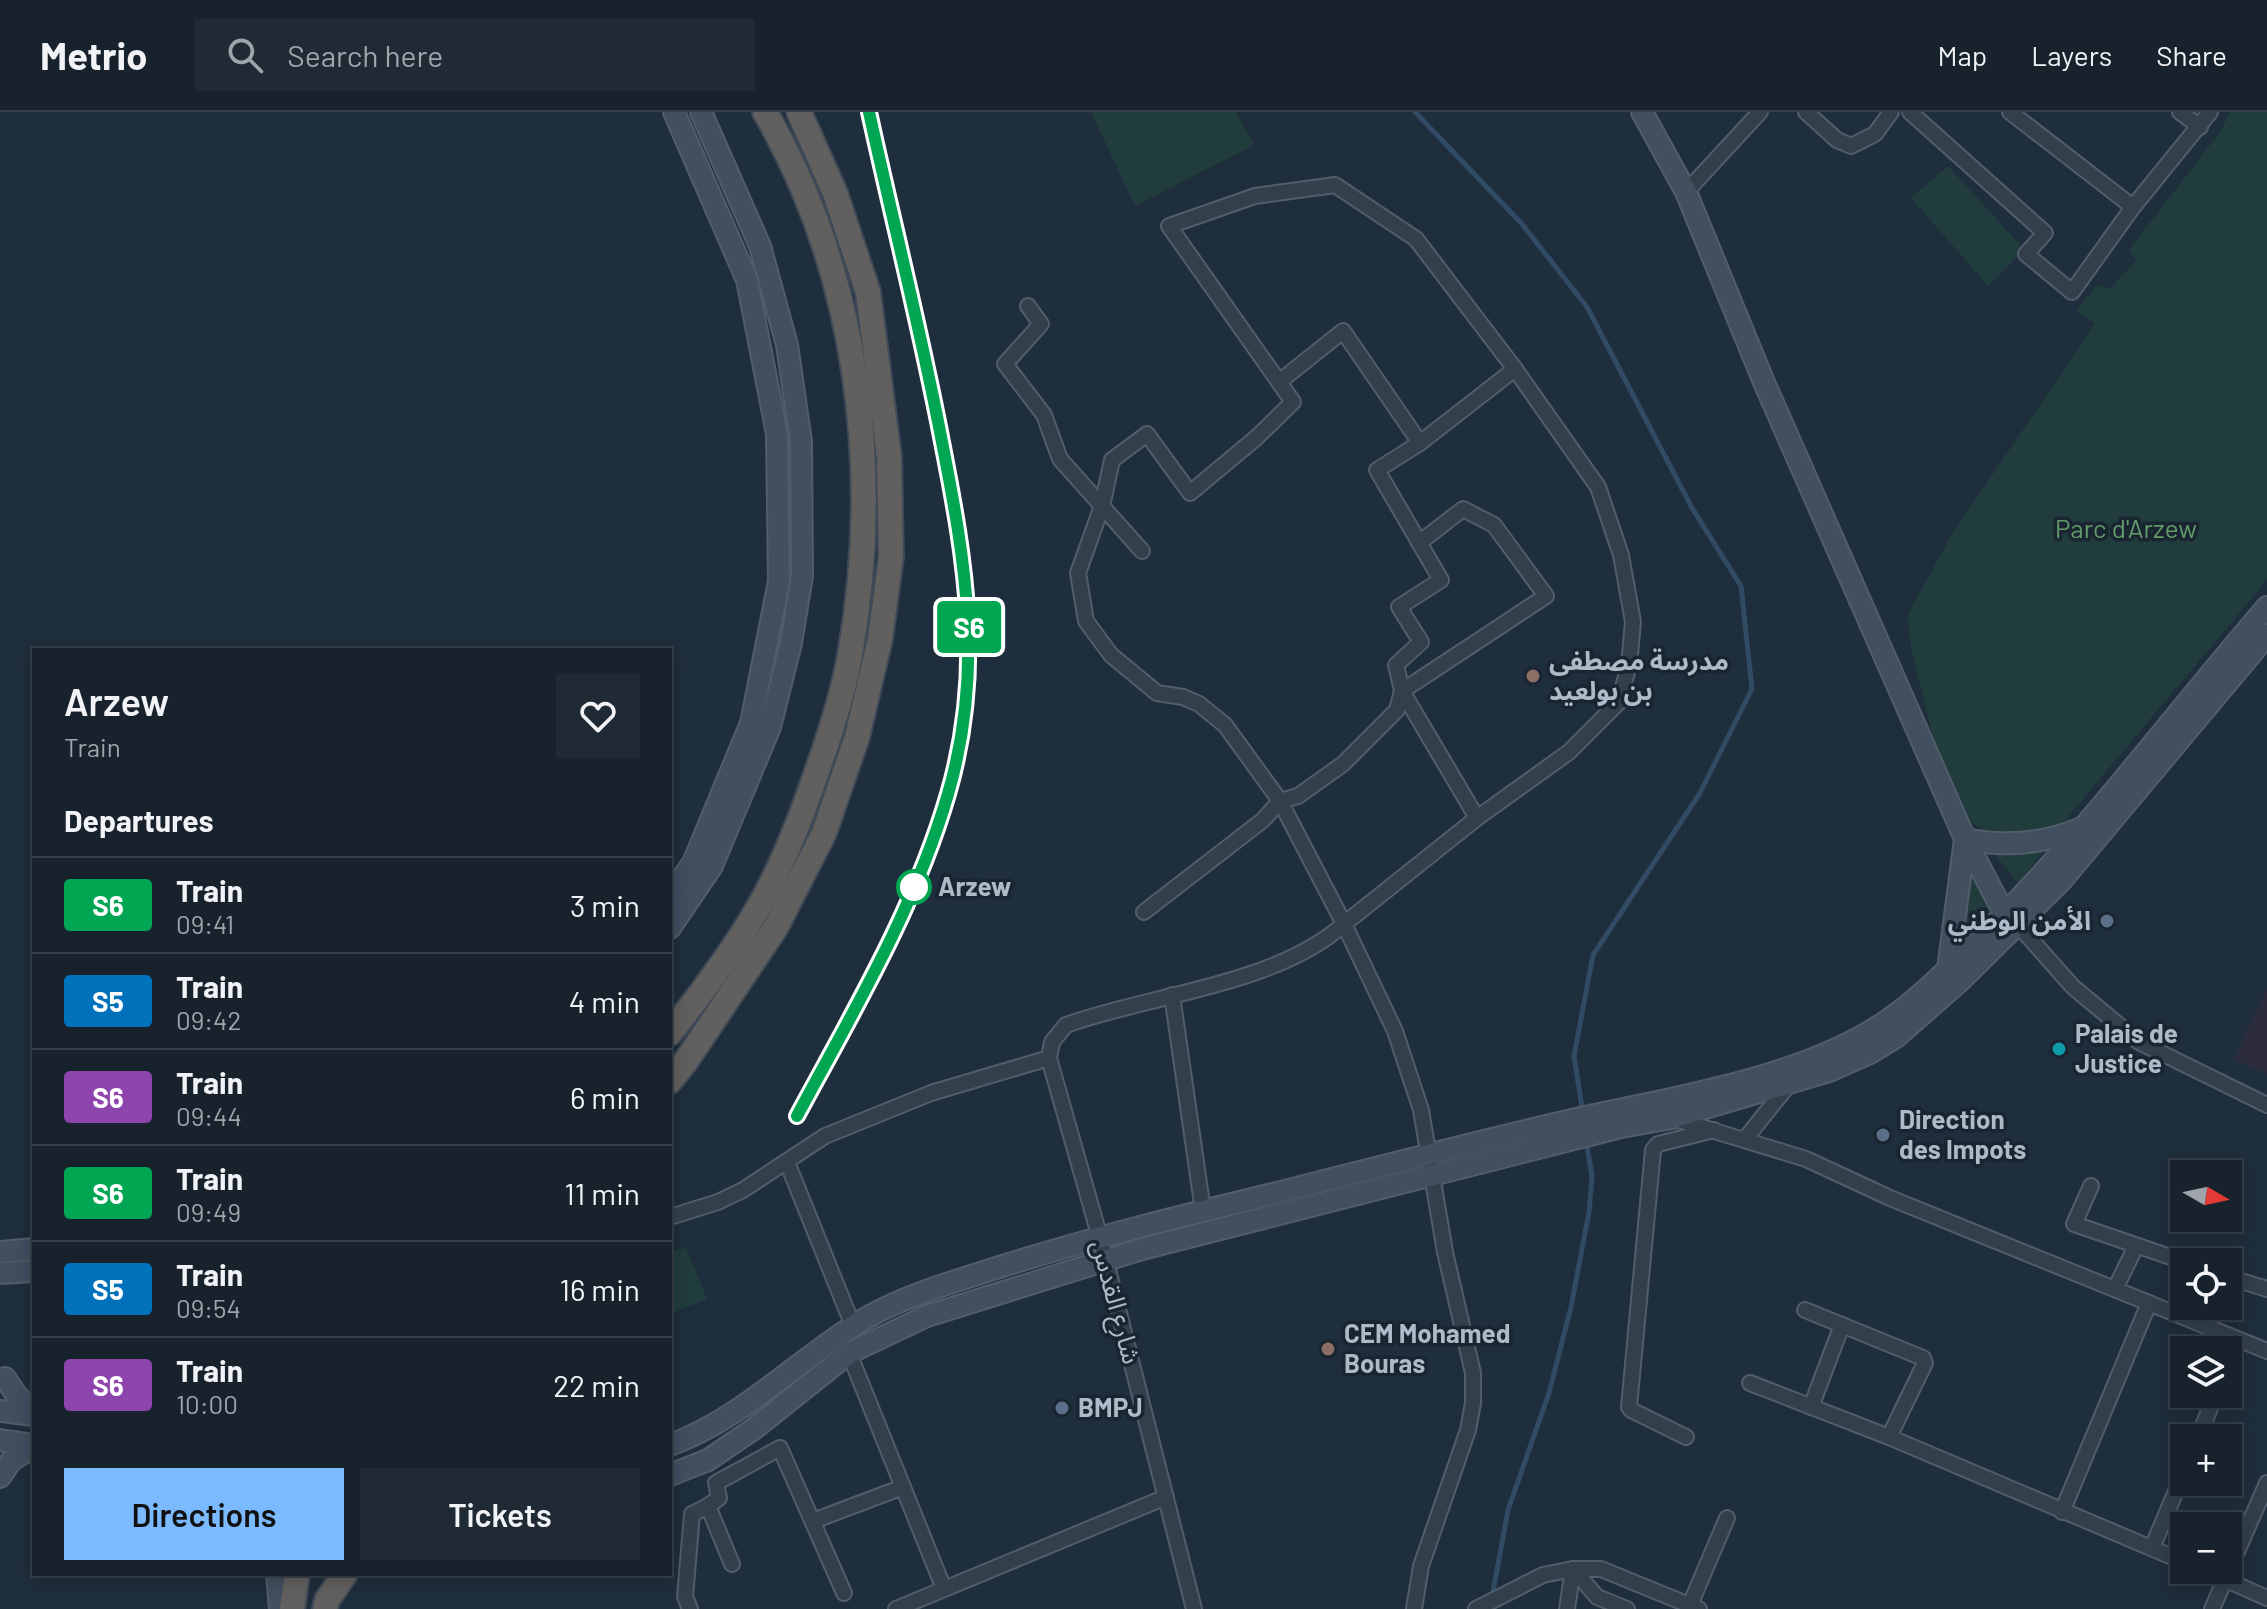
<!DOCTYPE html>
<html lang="en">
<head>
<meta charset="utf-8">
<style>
  body { margin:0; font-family:Barlow,"Noto Sans Arabic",sans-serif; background:#202a35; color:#f1f3f6; height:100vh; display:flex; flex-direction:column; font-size:30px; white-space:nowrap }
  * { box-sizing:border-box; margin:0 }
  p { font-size:26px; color:#9ea4aa }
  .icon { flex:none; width:44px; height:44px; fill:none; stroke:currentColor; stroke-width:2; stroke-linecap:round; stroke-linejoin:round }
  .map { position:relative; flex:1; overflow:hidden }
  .drawer { position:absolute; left:32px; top:536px; width:640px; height:928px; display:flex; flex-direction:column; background:#17222d; border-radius:0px; box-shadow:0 4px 20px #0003,0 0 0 2px #363f49 }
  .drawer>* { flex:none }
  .badge { padding:0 16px; border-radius:6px; font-size:28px; line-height:52px }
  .needle { width:52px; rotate:99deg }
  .tools { position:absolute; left:2170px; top:1048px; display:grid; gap:16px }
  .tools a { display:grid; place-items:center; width:72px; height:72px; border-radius:0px; background:#17222d; box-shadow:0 4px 20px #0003,0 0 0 2px #363f49; font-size:40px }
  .map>.badge { position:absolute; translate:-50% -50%; box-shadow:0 0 0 4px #fff }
  h2 { padding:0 32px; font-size:30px; line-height:72px }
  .round { display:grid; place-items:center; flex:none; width:84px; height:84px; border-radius:0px; background:#202a35 }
  .headline { display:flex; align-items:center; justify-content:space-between; height:136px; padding:0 32px }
  h1 { font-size:38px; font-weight:600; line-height:60px }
  .action { display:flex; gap:16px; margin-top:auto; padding:16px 32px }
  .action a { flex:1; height:92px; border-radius:0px; background:#7cbaff; color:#111; font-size:32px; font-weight:600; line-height:92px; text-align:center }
  .action a+a { background:#202a35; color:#f1f3f6 }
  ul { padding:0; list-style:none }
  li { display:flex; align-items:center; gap:24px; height:96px; padding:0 32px; border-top:2px solid #363f49 }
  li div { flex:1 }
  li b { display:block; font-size:30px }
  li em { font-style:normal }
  li .badge { min-width:88px; font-weight:700; text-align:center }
  header { display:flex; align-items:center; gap:48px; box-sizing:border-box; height:112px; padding:0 40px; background:#17222d; border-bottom:2px solid #363f49 }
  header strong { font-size:38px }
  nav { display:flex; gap:44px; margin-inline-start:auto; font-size:28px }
  .search { width:560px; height:72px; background:#202a35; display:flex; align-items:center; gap:20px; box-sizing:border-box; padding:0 28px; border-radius:0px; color:#9ea4aa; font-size:30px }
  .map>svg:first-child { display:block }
</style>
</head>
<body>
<header>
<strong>Metrio</strong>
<div class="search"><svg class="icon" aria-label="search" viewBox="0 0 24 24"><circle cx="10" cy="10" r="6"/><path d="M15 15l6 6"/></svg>Search here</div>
<nav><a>Map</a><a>Layers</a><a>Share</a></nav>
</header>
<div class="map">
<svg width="2267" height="1497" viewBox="0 0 2267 1497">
  <rect width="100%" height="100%" fill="#1f2e3c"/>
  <polygon fill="#2c2c3c" points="2267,876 2267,962 2234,947"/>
  <g fill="#213c3d">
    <polygon points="1091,0 1236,0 1254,33 1135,94"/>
    <polygon points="2230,0 2267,0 2267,468 2063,711 2031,725 1992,724 1971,710 1933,625 1911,536 1907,504 1952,422 2095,212 2076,198 2097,173 2110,177 2137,147 2128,139 2220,20"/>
    <polygon points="1948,54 2024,137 1988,174 1911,86"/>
    <polygon points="1992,739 2044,739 2018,771"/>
    <polygon points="1970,765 1994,796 1964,832"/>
    <polygon points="686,1135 707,1187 670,1202 670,1141"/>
  </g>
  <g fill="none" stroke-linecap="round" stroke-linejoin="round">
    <g stroke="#314b65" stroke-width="5">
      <polyline points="1415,0 1522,112 1587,195 1692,396 1741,474 1752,577 1700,681 1593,843 1574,944 1583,1002"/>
      <polyline points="1492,1485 1508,1398 1549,1281 1571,1195 1589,1100 1592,1064 1586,1028"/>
    </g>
    <g stroke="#515d6a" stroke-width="18">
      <g id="minor">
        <polyline points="1806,0 1837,28 1851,34 1875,22 1891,0"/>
        <polyline points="1910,0 2045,121 2026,142 2072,180 2133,95"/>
        <polyline points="2010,0 2133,95 2210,0"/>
        <polyline points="2180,0 2200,15"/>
        <polyline points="1686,80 1760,0"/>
        <polyline points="1028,194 1041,212 1005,252 1044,303 1060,347 1142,439"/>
        <polyline points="1420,331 1515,257"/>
        <polyline points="1419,431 1463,397 1494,413 1546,484 1402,579 1477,706"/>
        <polyline points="1144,800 1263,708 1280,689 1225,613 1199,592 1183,585 1157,581 1111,543 1086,509 1078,461 1102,394 1112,348 1147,322 1190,381 1256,326 1293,290 1279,270"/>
        <polyline points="2018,813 2073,875 2139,930 2267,993"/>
        <polyline points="1172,883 1203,1099"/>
        <polyline points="1672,1006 1806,1047 1890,1086 2267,1239"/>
        <polyline points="1745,1027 1790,971"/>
        <polyline points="787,1050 853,1214"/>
        <polyline points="2091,1074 2074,1112 2185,1150"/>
        <polyline points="670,1105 718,1090 743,1078 825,1024 931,981 1049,946"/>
        <polyline points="2228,1165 2267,1177"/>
        <polyline points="2115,1177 2136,1134"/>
        <polyline points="1805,1198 1923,1246 1925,1251 1889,1325"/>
        <polyline points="849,1241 944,1477"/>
        <polyline points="2228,1253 2238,1229"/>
        <polyline points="1750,1271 1889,1325 2184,1450"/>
        <polyline points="1811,1295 1842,1213"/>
        <polyline points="1686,1325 1631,1298 1629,1295 1653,1038 1658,1032 1714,1018"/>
        <polyline points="2198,1326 2216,1282"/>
        <polyline points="2062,1400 2149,1191"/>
        <polyline points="813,1409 903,1375"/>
        <polyline points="2152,1436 2184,1360"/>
        <polyline points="732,1452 708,1394 719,1386 716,1371 780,1336 844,1481"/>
        <polyline points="1573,1457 1597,1485 1627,1497"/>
        <polyline points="2204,1458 2267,1486"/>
        <polyline points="1690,1493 1727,1406"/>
        <polyline points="690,1497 685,1485 692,1402 708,1394"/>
        <polyline points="896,1497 1166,1385"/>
        <path d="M1194 1497 1100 1126 1049 946 1052 930 1066 913C1152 882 1276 873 1344 812L1477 706 1569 640 1619 590 1629 553 1633 510 1621 443 1598 375 1515 257 1416 127 1335 73 1255 84 1169 114 1279 270 1343 219 1420 331 1377 358 1441 468 1399 495 1421 530 1396 553 1402 579 1397 598 1343 652 1298 684 1280 689 1344 812 1395 919 1421 998 1445 1140 1473 1261V1291L1468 1318 1421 1454 1414 1497"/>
        <polyline points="1476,1497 1543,1463 1573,1457 1601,1457 1699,1497"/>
        <polyline points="1567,1497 1573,1457"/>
        <polyline points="2212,1497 2267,1371"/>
      </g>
    </g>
    <g stroke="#515d6a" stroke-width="24">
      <g id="secondary">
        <polyline points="1642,0 1686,80 1763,268 1965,727 2003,799 2013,809"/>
        <polyline points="670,783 693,751 751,611 779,469 777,322 747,168 674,0"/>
        <polyline points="670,816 712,754 770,615 791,531 802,464 801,329 787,233 760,134 701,0"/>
        <path d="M1948 857 1965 727C2004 735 2042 732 2079 717"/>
        <polyline points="0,1140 34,1137"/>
        <polyline points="0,1161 34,1159"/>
        <polyline points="5,1266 17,1284 34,1299"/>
        <polyline points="0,1299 34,1303"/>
        <polyline points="0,1328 34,1333"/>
        <path d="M670 1333C744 1306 799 1246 866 1206 908 1182 959 1168 1006 1153 1095 1125 1186 1103 1277 1081 1371 1057 1465 1033 1559 1011 1661 987 1801 969 1888 908 1921 885 1950 855 1979 828 2084 725 2171 606 2267 495"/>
        <polyline points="670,1363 708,1348 755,1316 849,1241 927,1204 1142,1137 1621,1015 1672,1006 1829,959 1870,941 1896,925 1960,869 2061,769 2267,523"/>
        <polyline points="0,1365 11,1349 34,1334"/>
        <polyline points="277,1462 280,1497"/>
      </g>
    </g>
    <g stroke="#3e4a57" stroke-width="28">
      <g id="trunk">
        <path d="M670 921C702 881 734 838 760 793 783 752 800 709 815 665 829 626 843 584 850 543 882 360 859 163 765 0"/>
        <polyline points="670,969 686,949 776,815 824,721 857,625 880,527 891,445 889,345 868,180 835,81 799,0"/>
        <polyline points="292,1497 297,1462"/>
        <polyline points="325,1497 327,1488 345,1462"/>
      </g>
    </g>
    <use href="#minor" stroke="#33404c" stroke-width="14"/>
    <use href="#secondary" stroke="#414f5f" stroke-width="20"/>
    <use href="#trunk" stroke="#62605e" stroke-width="24"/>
    <g stroke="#556474" stroke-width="8">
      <path id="rail" d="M797 1004C853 900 915 796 948 682 984 559 966 452 942 330 921 219 893 110 869 0"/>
    </g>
    <use href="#rail" stroke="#192530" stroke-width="5" stroke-dasharray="15" stroke-linecap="butt"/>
  </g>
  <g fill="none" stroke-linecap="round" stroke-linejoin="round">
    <g stroke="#fff" stroke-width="18">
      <path id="line" d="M797 1004C853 900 915 796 948 682 984 559 966 452 942 330 921 219 893 110 869 0"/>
    </g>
    <use href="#line" stroke="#00a651" stroke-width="12"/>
  </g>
  <g fill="#8d6e63" stroke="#192530" stroke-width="3">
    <circle cx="1533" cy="564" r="8"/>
    <circle cx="1328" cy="1237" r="8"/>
  </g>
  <circle fill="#fff" stroke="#00a651" stroke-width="4" cx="914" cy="775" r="16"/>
  <g fill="#5c6f8a" stroke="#192530" stroke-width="3">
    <circle cx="2107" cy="809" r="8"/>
    <circle cx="1883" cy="1023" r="8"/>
    <circle cx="1062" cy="1296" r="8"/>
  </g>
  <circle fill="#0f9aa8" stroke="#192530" stroke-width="3" cx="2059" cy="937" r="8"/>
  <g text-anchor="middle" stroke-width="7" stroke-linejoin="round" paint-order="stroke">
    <g font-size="26" fill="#639b6b" stroke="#192530">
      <text x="2126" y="426">Parc d'Arzew</text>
    </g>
    <g font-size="26" font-weight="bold" fill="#aebac8" stroke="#192530" text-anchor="start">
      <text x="1549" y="558">مدرسة مصطفى<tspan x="1549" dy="30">بن بولعيد</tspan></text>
      <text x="2091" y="818" text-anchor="end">الأمن الوطني</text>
      <text x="2075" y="931">Palais de<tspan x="2075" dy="30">Justice</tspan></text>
      <text x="1899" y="1017">Direction<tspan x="1899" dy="30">des Impots</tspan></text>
      <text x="1344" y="1231">CEM Mohamed<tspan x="1344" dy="30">Bouras</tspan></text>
      <text x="1078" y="1305">BMPJ</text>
    </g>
    <g font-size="26" font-weight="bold" fill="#aebac8" stroke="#192530" text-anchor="start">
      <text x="938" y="784">Arzew</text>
    </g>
    <g font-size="26" fill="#aebac8" stroke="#192530">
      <text transform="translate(1116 1190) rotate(75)" y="9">شارع القدس</text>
    </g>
  </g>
</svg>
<div class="tools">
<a><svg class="needle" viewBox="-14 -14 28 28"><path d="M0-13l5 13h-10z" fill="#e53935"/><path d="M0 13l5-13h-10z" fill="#9ea4aa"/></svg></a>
<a><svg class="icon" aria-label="locate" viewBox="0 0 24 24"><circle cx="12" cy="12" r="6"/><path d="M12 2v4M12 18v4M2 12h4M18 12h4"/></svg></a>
<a><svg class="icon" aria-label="layers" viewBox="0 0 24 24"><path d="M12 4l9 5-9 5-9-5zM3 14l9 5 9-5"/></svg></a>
<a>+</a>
<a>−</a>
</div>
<b class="badge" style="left:969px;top:515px;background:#00a651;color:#fff">S6</b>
<section class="drawer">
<div class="headline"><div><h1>Arzew</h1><p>Train</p></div><a class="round"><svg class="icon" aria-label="heart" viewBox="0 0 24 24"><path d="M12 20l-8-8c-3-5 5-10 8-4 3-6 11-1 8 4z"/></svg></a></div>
<h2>Departures</h2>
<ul>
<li><span class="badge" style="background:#00a651;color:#fff">S6</span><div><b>Train</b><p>09:41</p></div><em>3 min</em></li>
<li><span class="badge" style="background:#0072bc;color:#fff">S5</span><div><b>Train</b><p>09:42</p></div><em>4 min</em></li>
<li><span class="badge" style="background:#8e44ad;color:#fff">S6</span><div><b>Train</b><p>09:44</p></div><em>6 min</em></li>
<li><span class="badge" style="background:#00a651;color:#fff">S6</span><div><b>Train</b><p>09:49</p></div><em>11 min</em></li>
<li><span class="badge" style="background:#0072bc;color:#fff">S5</span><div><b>Train</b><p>09:54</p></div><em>16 min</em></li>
<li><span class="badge" style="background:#8e44ad;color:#fff">S6</span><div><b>Train</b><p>10:00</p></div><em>22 min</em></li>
</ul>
<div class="action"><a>Directions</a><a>Tickets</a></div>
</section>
</div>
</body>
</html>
